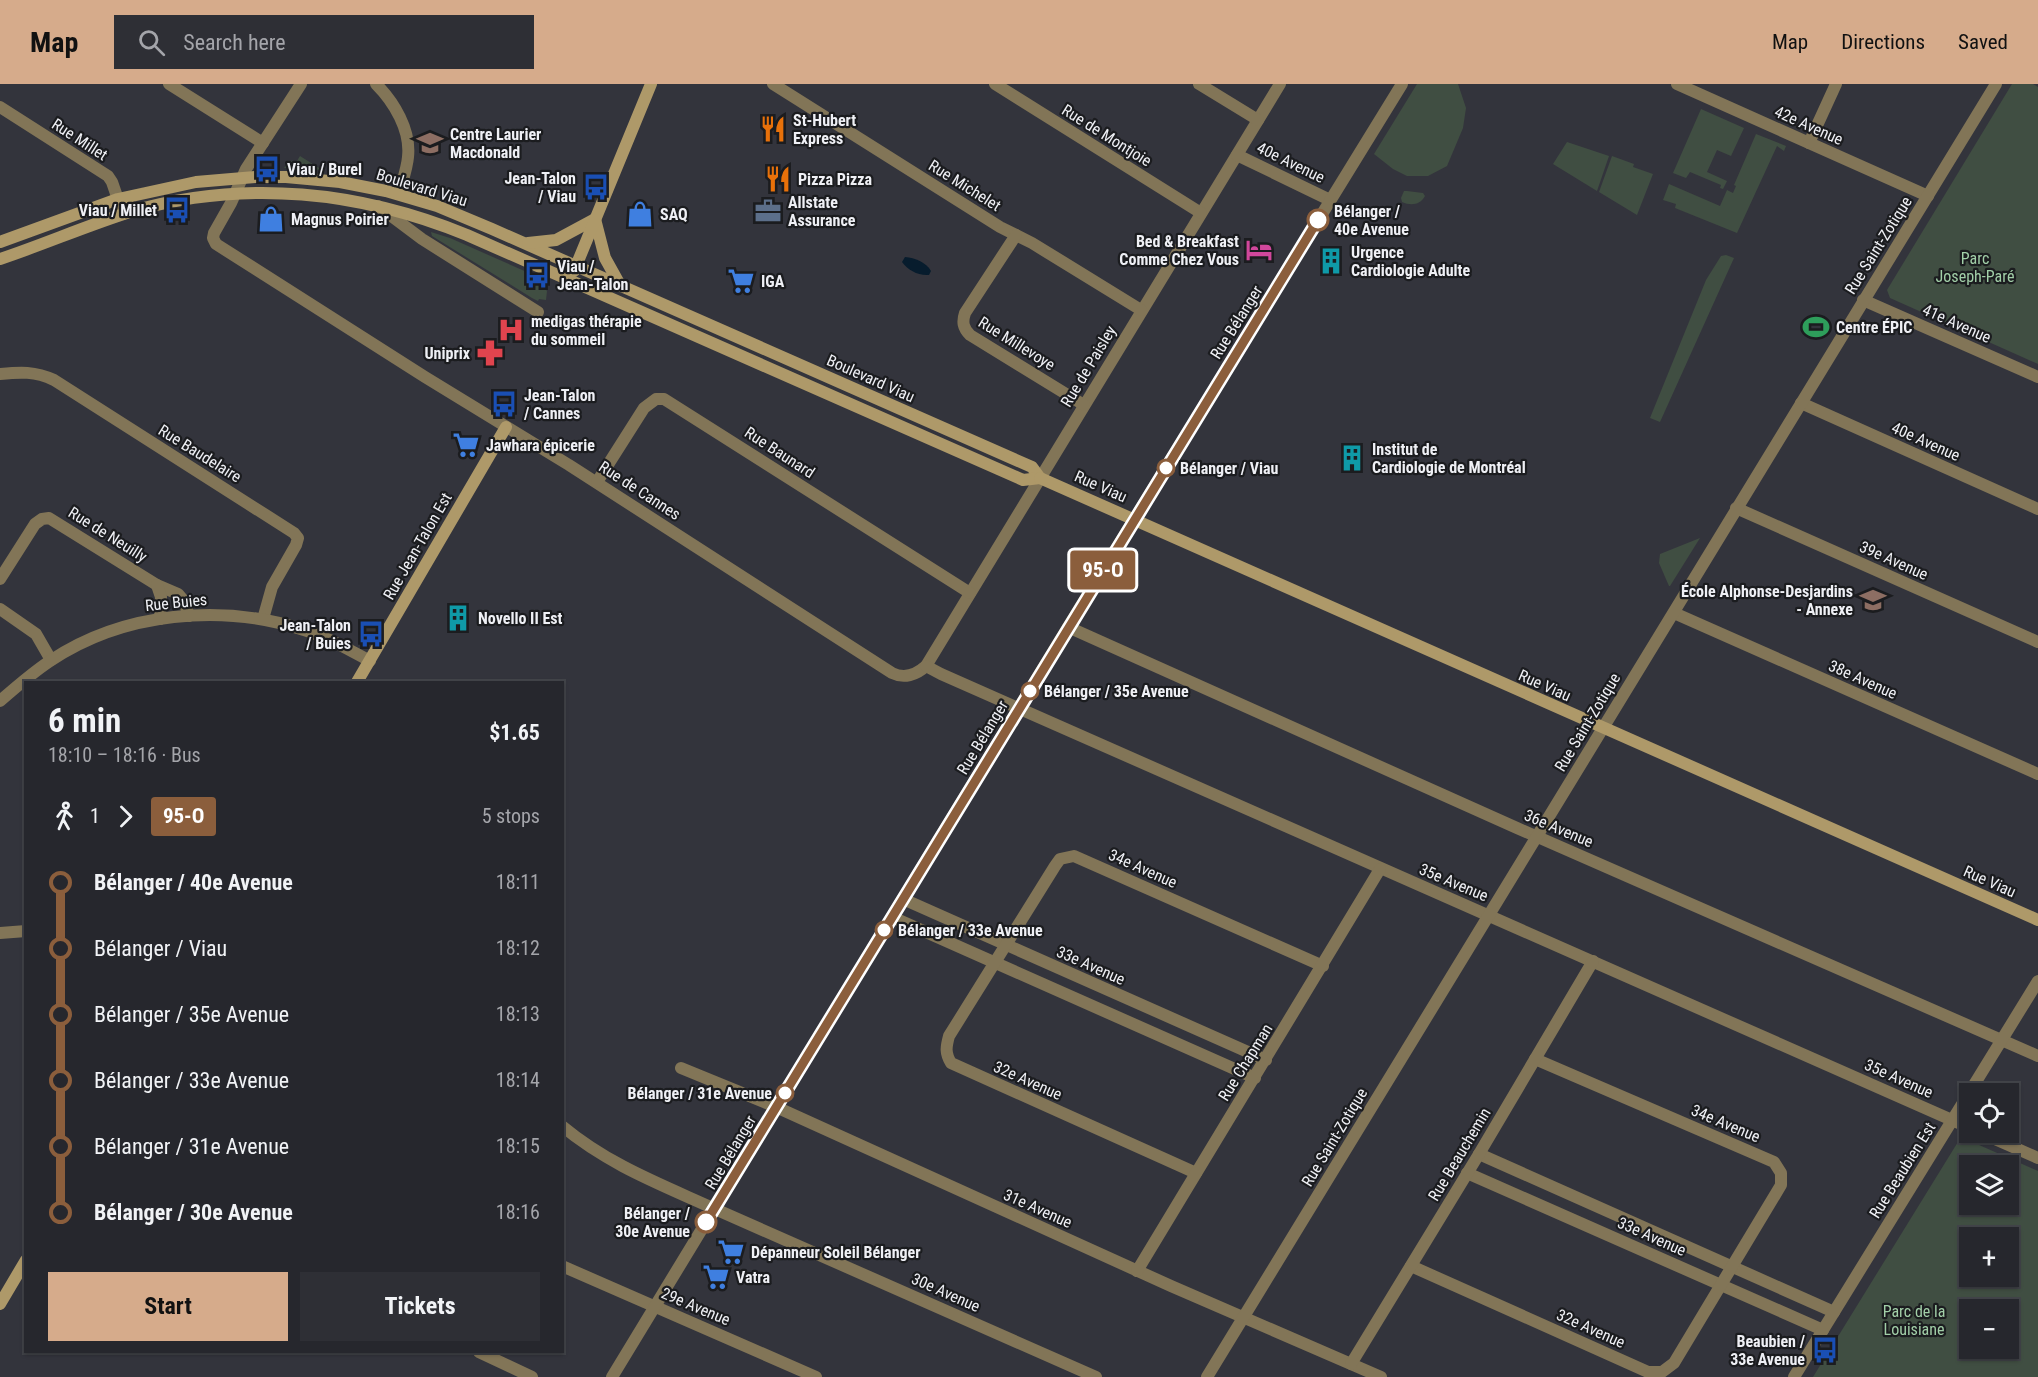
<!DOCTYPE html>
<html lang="en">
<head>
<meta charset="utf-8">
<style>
  body { margin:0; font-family:"Roboto Condensed",sans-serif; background:#2e2f35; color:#f1f3f6; height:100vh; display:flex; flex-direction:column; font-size:22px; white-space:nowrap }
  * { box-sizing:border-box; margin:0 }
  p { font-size:20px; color:#a4a5aa }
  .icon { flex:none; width:33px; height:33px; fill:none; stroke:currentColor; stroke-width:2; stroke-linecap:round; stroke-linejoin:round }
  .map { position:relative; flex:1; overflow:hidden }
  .details { position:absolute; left:24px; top:597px; width:540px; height:672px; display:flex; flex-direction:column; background:#26272d; border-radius:0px; box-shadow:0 2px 4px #0004,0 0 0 2px #424449 }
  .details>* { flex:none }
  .badge { padding:0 12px; border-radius:4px; font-size:21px; line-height:39px }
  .fabs { position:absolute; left:1959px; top:999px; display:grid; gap:12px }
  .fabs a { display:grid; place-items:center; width:60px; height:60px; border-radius:0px; background:#26272d; box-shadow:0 2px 4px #0004,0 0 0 2px #424449; font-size:30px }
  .map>.badge { position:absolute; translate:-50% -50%; box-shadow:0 0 0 3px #fff }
  .legs { display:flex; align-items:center; gap:9px; height:66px; padding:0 24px; font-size:20px }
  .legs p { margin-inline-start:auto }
  .head { display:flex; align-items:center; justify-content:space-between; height:102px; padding:0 24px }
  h1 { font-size:33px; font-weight:700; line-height:45px }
  .button { display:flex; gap:12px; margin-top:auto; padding:12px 24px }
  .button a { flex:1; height:69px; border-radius:0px; background:#d6ab8b; color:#111; font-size:24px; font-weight:700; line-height:69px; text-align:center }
  .button a+a { background:#2e2f35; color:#f1f3f6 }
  ul { padding:0 24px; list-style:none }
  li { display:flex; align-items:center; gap:21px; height:66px; font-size:22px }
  li i { display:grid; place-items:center; width:9px; height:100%; margin:0 8px; background:currentColor }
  li i::after { content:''; width:15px; height:15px; margin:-8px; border:4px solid; border-radius:50%; background:#26272d }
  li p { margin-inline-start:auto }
  li:first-child i { background:linear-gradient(#0000 50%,currentColor 0) }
  li:last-child i { background:linear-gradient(currentColor 50%,#0000 0) }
  header { display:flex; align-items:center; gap:36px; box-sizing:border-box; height:84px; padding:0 30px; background:#d6ab8b; color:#111 }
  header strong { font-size:28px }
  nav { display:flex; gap:33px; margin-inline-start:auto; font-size:21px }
  .search { width:420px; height:54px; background:#2e2f35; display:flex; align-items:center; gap:15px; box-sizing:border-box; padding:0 21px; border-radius:0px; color:#a4a5aa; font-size:22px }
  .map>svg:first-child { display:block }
</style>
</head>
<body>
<header>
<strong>Map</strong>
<div class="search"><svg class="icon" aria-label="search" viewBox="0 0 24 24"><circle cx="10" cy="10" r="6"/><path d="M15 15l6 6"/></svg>Search here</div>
<nav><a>Map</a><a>Directions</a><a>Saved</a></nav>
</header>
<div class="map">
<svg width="2038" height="1293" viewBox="0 0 2038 1293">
  <rect width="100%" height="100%" fill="#33343c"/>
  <g fill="#404e42" fill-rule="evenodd">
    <polygon points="1417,0 1458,0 1466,24 1463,44 1447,82 1428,92 1407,92 1393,85 1374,70"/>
    <polygon points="2012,0 2033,0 2038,3 2038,280 1890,214 1887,206"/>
    <polygon points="1701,25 1744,44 1731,72 1717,66 1707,88 1727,97 1723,105 1720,104 1721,101 1690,88 1686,94 1673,89"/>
    <polygon points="1756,50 1786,62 1784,67 1777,62 1737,149 1675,124 1676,120 1663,116 1669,100 1720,122 1727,106 1733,109 1736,102 1734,101"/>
    <polygon points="1567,58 1609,72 1597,107 1553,80"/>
    <polygon points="300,72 322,86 284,84 290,77 297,77"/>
    <polygon points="1612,72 1634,80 1633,83 1653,90 1637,131 1599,108"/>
    <path d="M1407 107 1423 109 1425 112C1420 121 1411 122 1402 118L1401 114 1404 107Z"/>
    <polygon points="431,148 450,154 529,189 528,193 535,196 536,194 547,207 546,216 539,215 538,217 532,214 432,152"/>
    <polygon points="1726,171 1734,174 1660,338 1650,334 1706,196 1721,172"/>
    <polygon points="1700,454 1670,502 1669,502 1659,479 1660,470"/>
    <path d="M1961 1053 2038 1087V1293H1813ZM1970 1082H2008V1120H1970ZM1970 1154H2008V1192H1970ZM1970 1226H2008V1264H1970Z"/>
  </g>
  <path fill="#071c2d" d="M905 173C915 174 926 178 931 187L929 191C918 192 908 186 902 178Z"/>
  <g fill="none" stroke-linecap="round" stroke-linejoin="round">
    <g stroke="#827557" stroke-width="12">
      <polyline points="169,0 263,59"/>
      <path d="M301 0 246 85 231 119 214 149 213 154 216 160 425 293 569 381 892 589C904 595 916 591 926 582L1280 0"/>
      <path d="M376 0C394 18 411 46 408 73 407 85 402 98 399 110"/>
      <polyline points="773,0 1000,143 1032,159 1141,226"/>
      <polyline points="995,0 1201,129"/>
      <polyline points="1199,0 1258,36"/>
      <polyline points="1677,0 1928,112"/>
      <polyline points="0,23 108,92 112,98 123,130"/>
      <polyline points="1809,59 1836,0"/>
      <polyline points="1237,71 1330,116"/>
      <path d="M1016 151 965 229C962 238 963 244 970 251L1084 321"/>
      <polyline points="1863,216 2038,293"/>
      <path d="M0 290C20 288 35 287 54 296L294 449 298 454 296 461 272 503 263 535"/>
      <polyline points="1801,319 2038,425"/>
      <polyline points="597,398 644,324 656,315 664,315 970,509"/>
      <polyline points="1736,424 2038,558"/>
      <polyline points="0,495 35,440 42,435 49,434 157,501 178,510 184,517 189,532"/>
      <polyline points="157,501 161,513 160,535"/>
      <polyline points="0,525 36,550 51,576"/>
      <polyline points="1674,529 2038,690"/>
      <polyline points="1068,543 1517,744 2038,972"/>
      <polyline points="926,582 941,590 1970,1044"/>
      <path d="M0 617C16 603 32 589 50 577 123 528 222 519 304 546 327 553 348 565 370 577"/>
      <polyline points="903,815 1266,976"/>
      <polyline points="892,833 1255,994"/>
      <polyline points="681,984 776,1023 1171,1202 1381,1293"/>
      <polyline points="1979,1048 2038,1074"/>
      <polyline points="1479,1070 1834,1228"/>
      <path d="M1196 1089 951 979C945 969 946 963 949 952L1055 782 1060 775 1074 772 1323 882"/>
      <polyline points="1467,1089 1823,1246"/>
      <polyline points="715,1125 1096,1293"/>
      <polyline points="562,1182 816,1293"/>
      <polyline points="1411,1182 1648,1288 1662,1288 1674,1279 1781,1101 1781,1089 1774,1078 1535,975"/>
      <polyline points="1137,1187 1380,785"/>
      <polyline points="479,1268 532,1293"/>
      <polyline points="1351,1280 1479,1070 1593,877"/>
    </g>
    <g stroke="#827557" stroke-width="12">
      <polyline points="378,122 422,155 538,228"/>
      <polyline points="0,849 26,847"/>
      <path d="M562 1042C609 1081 660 1100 715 1125"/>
      <polyline points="612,1293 1068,543 1402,0"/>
      <polyline points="1207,1293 1996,0"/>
      <polyline points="1794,1293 2038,897"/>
    </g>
    <g stroke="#ae9969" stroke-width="12">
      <polyline points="595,135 605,174 620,201"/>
      <polyline points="0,158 118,115 196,98 255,93 286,93 340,98 386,107 437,122 492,145 1032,383 1040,394"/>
      <polyline points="528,159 556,156 595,135"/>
      <path d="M0 175C45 160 88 141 133 127 245 95 360 107 467 151L1023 396 1040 394"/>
      <polyline points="574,187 651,0"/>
      <polyline points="1040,394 2038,836"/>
      <polyline points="357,598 506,343"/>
      <polyline points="0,1220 26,1176"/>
    </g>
  </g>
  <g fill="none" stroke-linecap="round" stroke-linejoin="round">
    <g stroke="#fff" stroke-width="14">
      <polyline id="line-1" points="706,1138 1318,136"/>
    </g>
    <use href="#line-1" stroke="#8b5e3c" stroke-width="9"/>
  </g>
  <defs>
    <g id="restaurant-bare" transform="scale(2.07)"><path d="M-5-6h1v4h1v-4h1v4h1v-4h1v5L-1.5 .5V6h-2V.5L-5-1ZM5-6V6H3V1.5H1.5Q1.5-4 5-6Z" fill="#e8710a" stroke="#1b1c1f" stroke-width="2.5" paint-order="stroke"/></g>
    <g id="school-bare" transform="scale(2.07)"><path d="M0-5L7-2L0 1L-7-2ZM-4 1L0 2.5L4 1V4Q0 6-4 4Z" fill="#8d6e63" stroke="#1b1c1f" stroke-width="2.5" paint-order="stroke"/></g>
    <g id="bus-bare" transform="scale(2.07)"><path d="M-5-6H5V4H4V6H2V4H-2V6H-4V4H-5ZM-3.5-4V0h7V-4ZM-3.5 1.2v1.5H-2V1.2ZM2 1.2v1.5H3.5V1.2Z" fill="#1a4fb4" stroke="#1b1c1f" stroke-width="2.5" paint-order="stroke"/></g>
    <g id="office-bare" transform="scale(2.07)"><path d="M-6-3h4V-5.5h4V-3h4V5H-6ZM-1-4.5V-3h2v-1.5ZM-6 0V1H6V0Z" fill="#5c6f8a" stroke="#1b1c1f" stroke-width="2.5" paint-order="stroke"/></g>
    <g id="shop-bare" transform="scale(2.07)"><path d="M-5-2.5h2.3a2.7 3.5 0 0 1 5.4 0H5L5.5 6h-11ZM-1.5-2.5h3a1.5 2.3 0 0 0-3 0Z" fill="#3f7fe0" stroke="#1b1c1f" stroke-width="2.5" paint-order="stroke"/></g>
    <g id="hotel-bare" transform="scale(2.07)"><path d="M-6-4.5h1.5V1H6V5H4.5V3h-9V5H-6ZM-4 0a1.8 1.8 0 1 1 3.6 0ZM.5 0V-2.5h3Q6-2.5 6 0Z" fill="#d1479c" stroke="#1b1c1f" stroke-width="2.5" paint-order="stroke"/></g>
    <g id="building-bare" transform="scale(2.07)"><path d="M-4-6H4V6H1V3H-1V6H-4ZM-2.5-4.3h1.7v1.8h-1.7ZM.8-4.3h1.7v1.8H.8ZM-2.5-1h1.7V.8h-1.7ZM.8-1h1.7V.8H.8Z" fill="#0f9aa8" stroke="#1b1c1f" stroke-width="2.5" paint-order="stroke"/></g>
    <g id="supermarket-bare" transform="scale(2.07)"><path d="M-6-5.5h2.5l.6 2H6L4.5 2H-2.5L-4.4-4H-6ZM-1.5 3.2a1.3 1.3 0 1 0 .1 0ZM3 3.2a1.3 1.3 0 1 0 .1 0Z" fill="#3f7fe0" stroke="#1b1c1f" stroke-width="2.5" paint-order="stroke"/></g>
    <g id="stadium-bare" transform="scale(2.07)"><path d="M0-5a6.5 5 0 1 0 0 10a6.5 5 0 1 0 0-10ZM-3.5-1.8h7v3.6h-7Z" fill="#2e9e5b" stroke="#1b1c1f" stroke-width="2.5" paint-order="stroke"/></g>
    <g id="hospital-bare" transform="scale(2.07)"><path d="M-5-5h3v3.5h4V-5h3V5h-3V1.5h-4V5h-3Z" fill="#e0444e" stroke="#1b1c1f" stroke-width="2.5" paint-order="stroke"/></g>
    <g id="pharmacy-bare" transform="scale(2.07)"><path d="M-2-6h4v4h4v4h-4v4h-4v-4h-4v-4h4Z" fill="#e0444e" stroke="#1b1c1f" stroke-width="2.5" paint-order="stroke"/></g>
  </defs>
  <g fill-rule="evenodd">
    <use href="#restaurant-bare" x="773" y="45"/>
    <use href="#school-bare" x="430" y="59"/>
    <use href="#bus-bare" x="267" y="85"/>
    <use href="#restaurant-bare" x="778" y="95"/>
    <use href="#bus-bare" x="596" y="103"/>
    <use href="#bus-bare" x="177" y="126"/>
    <use href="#office-bare" x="768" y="127"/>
    <use href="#shop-bare" x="640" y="130"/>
    <use href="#shop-bare" x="271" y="135"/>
    <use href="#hotel-bare" x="1259" y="166"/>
    <use href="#building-bare" x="1331" y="177"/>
    <use href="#bus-bare" x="537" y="191"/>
    <use href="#supermarket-bare" x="741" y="197"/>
    <use href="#stadium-bare" x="1816" y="243"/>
    <use href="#hospital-bare" x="511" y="246"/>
    <use href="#pharmacy-bare" x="490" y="269"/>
    <use href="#bus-bare" x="504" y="320"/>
    <use href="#supermarket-bare" x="466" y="361"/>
    <use href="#building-bare" x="1352" y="374"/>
    <use href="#school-bare" x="1873" y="516"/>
    <use href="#building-bare" x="458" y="534"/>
    <use href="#bus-bare" x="371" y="550"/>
    <use href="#supermarket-bare" x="731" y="1168"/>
    <use href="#supermarket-bare" x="716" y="1193"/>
    <use href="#bus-bare" x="1825" y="1266"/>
  </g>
  <g fill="#fff" stroke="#8b5e3c" stroke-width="3">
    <circle cx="1318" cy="136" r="10"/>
    <circle cx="1166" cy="384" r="8"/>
    <circle cx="1030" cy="607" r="8"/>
    <circle cx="884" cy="846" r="8"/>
    <circle cx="785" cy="1009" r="8"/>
    <circle cx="706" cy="1138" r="10"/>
  </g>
  <g text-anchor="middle" stroke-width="4.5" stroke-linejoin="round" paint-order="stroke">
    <g font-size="16" font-weight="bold" fill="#eff0f5" stroke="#1b1c1f" text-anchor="start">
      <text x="793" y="42">St-Hubert<tspan x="793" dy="18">Express</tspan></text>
      <text x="450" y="56">Centre Laurier<tspan x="450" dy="18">Macdonald</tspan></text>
      <text x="287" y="91">Viau / Burel</text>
      <text x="576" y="100" text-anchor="end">Jean-Talon<tspan x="576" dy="18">/ Viau</tspan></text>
      <text x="798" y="101">Pizza Pizza</text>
      <text x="788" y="124">Allstate<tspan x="788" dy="18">Assurance</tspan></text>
      <text x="157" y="132" text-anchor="end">Viau / Millet</text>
      <text x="660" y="136">SAQ</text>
      <text x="291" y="141">Magnus Poirier</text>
      <text x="1239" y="163" text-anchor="end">Bed &amp; Breakfast<tspan x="1239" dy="18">Comme Chez Vous</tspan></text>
      <text x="1351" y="174">Urgence<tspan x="1351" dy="18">Cardiologie Adulte</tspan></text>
      <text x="557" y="188">Viau /<tspan x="557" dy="18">Jean-Talon</tspan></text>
      <text x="761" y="203">IGA</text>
      <text x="531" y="243">medigas thérapie<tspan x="531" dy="18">du sommeil</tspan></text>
      <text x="1836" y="249">Centre ÉPIC</text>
      <text x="470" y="275" text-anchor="end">Uniprix</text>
      <text x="524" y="317">Jean-Talon<tspan x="524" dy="18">/ Cannes</tspan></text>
      <text x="486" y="367">Jawhara épicerie</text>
      <text x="1372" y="371">Institut de<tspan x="1372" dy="18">Cardiologie de Montréal</tspan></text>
      <text x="1853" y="513" text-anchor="end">École Alphonse-Desjardins<tspan x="1853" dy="18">- Annexe</tspan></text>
      <text x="478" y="540">Novello II Est</text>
      <text x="351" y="547" text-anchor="end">Jean-Talon<tspan x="351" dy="18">/ Buies</tspan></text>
      <text x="751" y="1174">Dépanneur Soleil Bélanger</text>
      <text x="736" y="1199">Vatra</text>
      <text x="1805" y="1263" text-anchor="end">Beaubien /<tspan x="1805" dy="18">33e Avenue</tspan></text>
    </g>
    <g font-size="16" fill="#eff0f5" stroke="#1b1c1f">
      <text transform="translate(1809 41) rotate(24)" y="6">42e Avenue</text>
      <text transform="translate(1107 51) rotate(32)" y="6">Rue de Montjoie</text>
      <text transform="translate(80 55) rotate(33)" y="6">Rue Millet</text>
      <text transform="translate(1291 78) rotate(26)" y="6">40e Avenue</text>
      <text transform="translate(965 101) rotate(32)" y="6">Rue Michelet</text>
      <text transform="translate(422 103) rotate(17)" y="6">Boulevard Viau</text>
      <text transform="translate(1878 161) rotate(-58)" y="6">Rue Saint-Zotique</text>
      <text transform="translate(1236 238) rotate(-58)" y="6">Rue Bélanger</text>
      <text transform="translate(1957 239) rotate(24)" y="6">41e Avenue</text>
      <text transform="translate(1017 259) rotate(32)" y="6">Rue Millevoye</text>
      <text transform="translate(1088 282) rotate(-59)" y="6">Rue de Paisley</text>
      <text transform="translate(871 294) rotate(24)" y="6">Boulevard Viau</text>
      <text transform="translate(1926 357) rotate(24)" y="6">40e Avenue</text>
      <text transform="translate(780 368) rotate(33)" y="6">Rue Baunard</text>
      <text transform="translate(200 369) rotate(32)" y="6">Rue Baudelaire</text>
      <text transform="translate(1101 402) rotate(24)" y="6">Rue Viau</text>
      <text transform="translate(640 406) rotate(33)" y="6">Rue de Cannes</text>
      <text transform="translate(108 450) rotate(32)" y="6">Rue de Neuilly</text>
      <text transform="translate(417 462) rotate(-60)" y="6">Rue Jean-Talon Est</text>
      <text transform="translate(1894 476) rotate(24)" y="6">39e Avenue</text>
      <text transform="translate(176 518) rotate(-6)" y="6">Rue Buies</text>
      <text transform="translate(1863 595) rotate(24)" y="6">38e Avenue</text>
      <text transform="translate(1545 601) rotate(24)" y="6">Rue Viau</text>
      <text transform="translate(1587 638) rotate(-59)" y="6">Rue Saint-Zotique</text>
      <text transform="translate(982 653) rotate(-59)" y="6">Rue Bélanger</text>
      <text transform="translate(1559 744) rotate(23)" y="6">36e Avenue</text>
      <text transform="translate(1143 784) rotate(24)" y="6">34e Avenue</text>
      <text transform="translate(1990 797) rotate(24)" y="6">Rue Viau</text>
      <text transform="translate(1454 798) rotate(23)" y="6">35e Avenue</text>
      <text transform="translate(1091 881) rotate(24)" y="6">33e Avenue</text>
      <text transform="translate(1245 978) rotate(-58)" y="6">Rue Chapman</text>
      <text transform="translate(1899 994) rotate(24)" y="6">35e Avenue</text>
      <text transform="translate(1028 996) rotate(24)" y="6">32e Avenue</text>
      <text transform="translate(1726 1039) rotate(23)" y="6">34e Avenue</text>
      <text transform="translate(1334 1053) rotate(-59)" y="6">Rue Saint-Zotique</text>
      <text transform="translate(730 1068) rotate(-59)" y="6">Rue Bélanger</text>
      <text transform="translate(1459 1070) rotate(-59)" y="6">Rue Beauchemin</text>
      <text transform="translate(1902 1086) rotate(-58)" y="6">Rue Beaubien Est</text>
      <text transform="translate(1038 1124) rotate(24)" y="6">31e Avenue</text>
      <text transform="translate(1652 1152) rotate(24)" y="6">33e Avenue</text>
      <text transform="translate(946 1208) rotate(24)" y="6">30e Avenue</text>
      <text transform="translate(696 1222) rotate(23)" y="6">29e Avenue</text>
      <text transform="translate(1591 1244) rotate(24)" y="6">32e Avenue</text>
    </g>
    <g font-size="16" font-weight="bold" fill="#eff0f5" stroke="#1b1c1f" text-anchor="start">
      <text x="1334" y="133">Bélanger /<tspan x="1334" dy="18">40e Avenue</tspan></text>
      <text x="1180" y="390">Bélanger / Viau</text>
      <text x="1044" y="613">Bélanger / 35e Avenue</text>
      <text x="898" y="852">Bélanger / 33e Avenue</text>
      <text x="772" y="1015" text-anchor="end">Bélanger / 31e Avenue</text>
      <text x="690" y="1135" text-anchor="end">Bélanger /<tspan x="690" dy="18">30e Avenue</tspan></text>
    </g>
    <g font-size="16" fill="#a2cfa8" stroke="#1b1c1f">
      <text x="1975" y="180">Parc<tspan x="1975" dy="18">Joseph-Paré</tspan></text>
      <text x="1914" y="1233">Parc de la<tspan x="1914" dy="18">Louisiane</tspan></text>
    </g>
  </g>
</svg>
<div class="fabs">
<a><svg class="icon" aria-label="locate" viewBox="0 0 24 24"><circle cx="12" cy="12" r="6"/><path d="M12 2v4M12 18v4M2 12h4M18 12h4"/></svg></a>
<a><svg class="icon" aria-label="layers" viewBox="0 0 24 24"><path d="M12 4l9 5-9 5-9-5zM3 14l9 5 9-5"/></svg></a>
<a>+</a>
<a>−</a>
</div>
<b class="badge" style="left:1103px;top:486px;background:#8b5e3c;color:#fff">95-O</b>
<section class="details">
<div class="head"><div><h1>6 min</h1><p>18:10 – 18:16 · Bus</p></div><b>$1.65</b></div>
<div class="legs"><svg class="icon" aria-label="walk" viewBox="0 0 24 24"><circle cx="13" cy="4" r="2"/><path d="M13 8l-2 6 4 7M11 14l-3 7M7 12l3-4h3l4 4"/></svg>1<svg class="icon" aria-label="forward" viewBox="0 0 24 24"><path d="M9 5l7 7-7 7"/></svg><b class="badge" style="background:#8b5e3c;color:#fff">95-O</b><p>5 stops</p></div>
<ul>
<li><i style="color:#8b5e3c"></i><b>Bélanger / 40e Avenue</b><p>18:11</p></li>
<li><i style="color:#8b5e3c"></i><span>Bélanger / Viau</span><p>18:12</p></li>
<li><i style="color:#8b5e3c"></i><span>Bélanger / 35e Avenue</span><p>18:13</p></li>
<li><i style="color:#8b5e3c"></i><span>Bélanger / 33e Avenue</span><p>18:14</p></li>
<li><i style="color:#8b5e3c"></i><span>Bélanger / 31e Avenue</span><p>18:15</p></li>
<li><i style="color:#8b5e3c"></i><b>Bélanger / 30e Avenue</b><p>18:16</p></li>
</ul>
<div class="button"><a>Start</a><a>Tickets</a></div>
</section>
</div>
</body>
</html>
